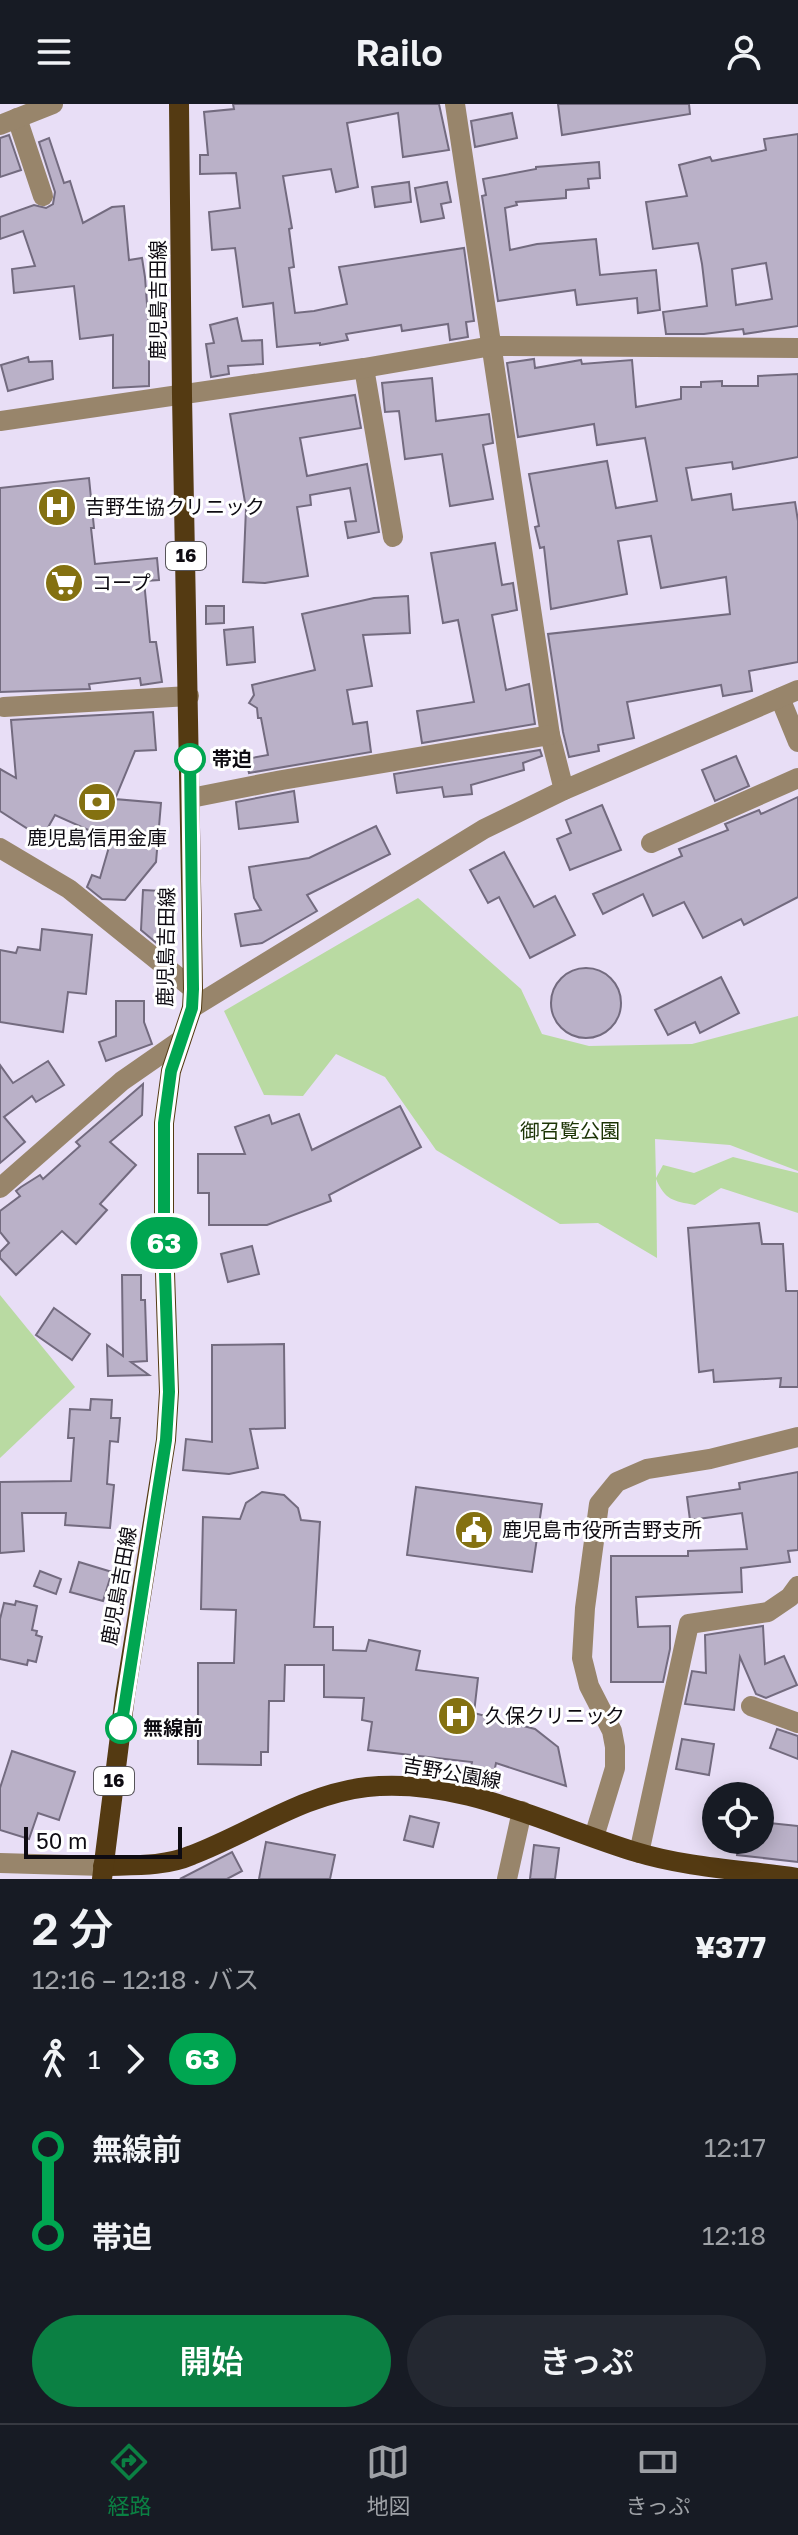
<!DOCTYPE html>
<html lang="ja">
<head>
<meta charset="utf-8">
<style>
  body { margin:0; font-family:"Golos Text","Noto Sans JP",sans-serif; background:#242831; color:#f1f3f6; height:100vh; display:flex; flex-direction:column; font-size:30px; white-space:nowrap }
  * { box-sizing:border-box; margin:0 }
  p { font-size:26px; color:#9ea1a6 }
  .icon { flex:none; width:44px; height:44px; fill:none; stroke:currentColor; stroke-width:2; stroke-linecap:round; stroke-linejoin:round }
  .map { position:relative; height:1775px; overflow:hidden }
  .drawer { display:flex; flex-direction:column; background:#171b24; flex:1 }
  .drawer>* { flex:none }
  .badge { padding:0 16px; border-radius:26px; font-size:28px; line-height:52px }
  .controls { position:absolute; left:702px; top:1678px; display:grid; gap:16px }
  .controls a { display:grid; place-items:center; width:72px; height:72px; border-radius:50%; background:#171b24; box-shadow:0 4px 20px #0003; font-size:40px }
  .scale { position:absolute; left:24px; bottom:20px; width:158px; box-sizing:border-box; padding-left:8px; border:4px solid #0e0b12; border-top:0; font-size:22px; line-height:28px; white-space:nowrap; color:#0e0b12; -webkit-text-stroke:6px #fff; paint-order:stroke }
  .map>.badge { position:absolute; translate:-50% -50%; box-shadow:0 0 0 4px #fff }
  .legs { display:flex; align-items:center; gap:12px; height:88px; padding:0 32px; font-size:26px }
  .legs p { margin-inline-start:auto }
  .overview { display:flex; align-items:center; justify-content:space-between; height:136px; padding:0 32px }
  h1 { font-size:44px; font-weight:600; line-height:60px }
  .cta { display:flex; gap:16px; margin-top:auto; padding:16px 32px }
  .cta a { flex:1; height:92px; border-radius:48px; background:#0b8043; color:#fff; font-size:32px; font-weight:600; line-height:92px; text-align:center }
  .cta a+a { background:#242831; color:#f1f3f6 }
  ul { padding:0 32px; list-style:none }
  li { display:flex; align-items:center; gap:28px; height:88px; font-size:30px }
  li i { display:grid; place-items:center; width:12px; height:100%; margin:0 10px; background:currentColor }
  li i::after { content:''; width:20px; height:20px; margin:-10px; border:6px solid; border-radius:50%; background:#171b24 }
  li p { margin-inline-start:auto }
  li:first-child i { background:linear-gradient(#0000 50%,currentColor 0) }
  li:last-child i { background:linear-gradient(currentColor 50%,#0000 0) }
  header { display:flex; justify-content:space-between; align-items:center; height:104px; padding:0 32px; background:#171b24; font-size:36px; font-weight:600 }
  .menu { display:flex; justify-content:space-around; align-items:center; height:112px; border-top:2px solid #363941; background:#171b24; font-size:22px; color:#9ea1a6 }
  .menu a { display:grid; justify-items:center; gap:4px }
  .menu .selected { color:#0b8043 }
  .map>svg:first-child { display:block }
</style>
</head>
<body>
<header><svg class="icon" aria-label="menu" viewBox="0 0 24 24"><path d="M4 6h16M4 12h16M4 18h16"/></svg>Railo<svg class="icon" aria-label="person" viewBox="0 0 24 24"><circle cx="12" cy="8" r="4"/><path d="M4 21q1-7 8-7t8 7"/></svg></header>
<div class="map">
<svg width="798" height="1775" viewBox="0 0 798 1775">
  <rect width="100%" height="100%" fill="#e8def6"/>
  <g fill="#b9daa2">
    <path d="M418 794 521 885 542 930 589 942 692 940 798 912V1067L730 1041 655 1035 656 1074 663 1061 694 1069 733 1053 798 1069V1109L721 1084 695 1101C673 1097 665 1096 656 1075L657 1154 598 1119 560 1120 436 1046 385 973 336 950 303 992 264 991 224 907Z"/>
    <polygon points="0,1191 75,1283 0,1354"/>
  </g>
  <g fill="#bab1c8" stroke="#736b7f" stroke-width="2" fill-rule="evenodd">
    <polygon points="233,0 439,0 449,46 403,53 398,9 347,19 358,83 336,88 331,65 283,72 292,124 289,125 294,163 289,164 295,209 314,207 347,200 339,163 464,144 474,217 466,218 468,233 450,236 448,220 402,227 401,221 346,230 348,236 320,241 320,239 277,243 273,199 243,203 235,144 212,146 209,108 240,104 236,69 200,70 200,51 208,51 204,8 234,5"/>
    <polygon points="558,0 689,0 690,10 562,31"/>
    <polygon points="512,9 517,34 475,43 471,17"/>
    <path d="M798 30V222L744 230 743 225 704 230H666L663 208 707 202 702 160 698 139 653 145 646 98 687 92 679 61 710 53 712 57 766 46 764 35ZM766 159 772 195 736 201 732 165Z"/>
    <polygon points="9,31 21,66 0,73 0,34"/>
    <polygon points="49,34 64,79 70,77 83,119 112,103 124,102 129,156 142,154 145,173 149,227 149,282 113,284 113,231 80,235 74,182 14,189 12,165 35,162 23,127 0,135 0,113 34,101 46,104 53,100 55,88 39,38"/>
    <polygon points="599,58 600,74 588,75 589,84 566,86 566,94 516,98 517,101 505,104 510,146 537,140 596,135 600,171 656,166 660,206 638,209 637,194 577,201 575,186 498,197 482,92 486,91 483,75 536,65 536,63"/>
    <polygon points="409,78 411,98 375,103 372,83"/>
    <polygon points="447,78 451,98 441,100 444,114 421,118 415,84"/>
    <polygon points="237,214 242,237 262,236 263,260 228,262 229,270 211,273 206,240 214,239 210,221"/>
    <polygon points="28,253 29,258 52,257 53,275 8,287 1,261"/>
    <polygon points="534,255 535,264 581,256 582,260 632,256 636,303 681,295 681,283 701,283 701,278 722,277 722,282 758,282 758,272 798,270 798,353 733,365 732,358 686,364 692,396 731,390 733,406 795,398 798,417 798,558 749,567 752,587 723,592 721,581 627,598 634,634 598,641 599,647 569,653 563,628 548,530 730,510 726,473 661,484 651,432 618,437 627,490 551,505 544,443 540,444 535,423 539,422 529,370 607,357 616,404 657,397 645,334 597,341 594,320 518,333 507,259"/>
    <polygon points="432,274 436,317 489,310 493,339 483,341 493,395 450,402 442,350 405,355 399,307 385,308 382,279"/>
    <polygon points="355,291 361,324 300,334 307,372 367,360 379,428 348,434 345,418 356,417 350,384 310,391 311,401 297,403 308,472 265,479 243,478 246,404 230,310"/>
    <polygon points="89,374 94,424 91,424 95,460 157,454 159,476 144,477 150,538 156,538 162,578 141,581 140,574 89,580 90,585 0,588 0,384"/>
    <polygon points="495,439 502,481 513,479 517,506 492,511 506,586 529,580 535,620 422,639 417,607 474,598 458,516 443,519 431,449"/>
    <polygon points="408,492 410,529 363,531 372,582 347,586 353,620 367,618 371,648 249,669 246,655 268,651 261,614 258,614 257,604 249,599 254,591 252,581 315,566 302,510 374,494"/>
    <polygon points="206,502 224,502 224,519 206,520"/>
    <polygon points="253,523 255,558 227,561 224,526"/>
    <polygon points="153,608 156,646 135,647 115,695 161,699 156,758 125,796 102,795 87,783 92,771 100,774 111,736 55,711 42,734 0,707 0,665 16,674 11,616"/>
    <polygon points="540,646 542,652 523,659 524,666 471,681 472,690 444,693 442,683 397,689 394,670"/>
    <polygon points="736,652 749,682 715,697 702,666"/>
    <polygon points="294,687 298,718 239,725 236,698"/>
    <polygon points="798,693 798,793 744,821 741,815 703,834 684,798 653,812 643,790 603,810 593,790 682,752 679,745 728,726 725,720 759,706 761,710"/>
    <polygon points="602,701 621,746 570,766 557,735 571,729 566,716"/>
    <polygon points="376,722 390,750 307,791 317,807 262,839 241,842 235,810 261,806 254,794 249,763 309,754"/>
    <polygon points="504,748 534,803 555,792 575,831 530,854 499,793 488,799 470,766"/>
    <polygon points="143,786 162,787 160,842 141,826"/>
    <polygon points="42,825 92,831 86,890 68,888 63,928 0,918 0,846 16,849 18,843 40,846"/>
    <circle cx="586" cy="899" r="35"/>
    <polygon points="721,873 739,909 700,929 695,918 668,931 655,906"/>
    <polygon points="116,897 144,897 144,918 152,940 106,957 99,938 116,932"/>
    <polygon points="48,957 64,981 36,998 32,992 4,1013 25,1038 0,1059 0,961 13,979"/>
    <polygon points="143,980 142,1011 110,1038 136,1061 100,1100 107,1106 76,1140 62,1127 16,1171 0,1154 0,1148 9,1139 0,1128 0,1107 20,1092 16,1087 21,1083 40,1071 43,1075 80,1042 76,1038"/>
    <polygon points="400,1002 421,1043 329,1091 331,1097 267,1121 209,1121 209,1089 198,1089 198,1050 245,1050 235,1023 269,1011 272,1020 299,1010 312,1046"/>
    <polygon points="759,1119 762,1140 783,1140 786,1187 798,1187 798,1283 780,1283 781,1274 714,1278 713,1266 699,1268 688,1124"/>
    <polygon points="252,1142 259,1170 228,1178 221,1150"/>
    <polygon points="122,1171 141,1171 141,1196 145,1196 147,1257 131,1258 149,1271 108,1272 107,1241 123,1252"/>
    <polygon points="54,1204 90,1230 72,1256 36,1231"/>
    <polygon points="284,1240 285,1324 250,1325 258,1364 229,1370 183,1366 186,1335 212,1338 212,1241"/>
    <polygon points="91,1295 112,1296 111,1314 120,1314 118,1338 110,1337 107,1380 114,1381 110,1424 65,1421 66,1409 22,1409 24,1447 0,1449 0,1378 71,1377 74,1334 68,1334 70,1305 90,1306"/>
    <polygon points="798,1368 798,1446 788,1447 790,1458 741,1464 742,1488 636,1493 638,1523 670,1522 670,1545 663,1578 611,1578 611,1452 688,1452 688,1447 747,1445 742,1409 690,1416 687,1393 740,1385 739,1379"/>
    <polygon points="416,1383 542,1400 532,1468 407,1451"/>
    <polygon points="262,1388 284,1391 298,1404 301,1416 320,1418 314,1523 333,1523 333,1546 366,1547 369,1536 420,1547 416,1566 478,1574 474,1609 535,1625 558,1643 566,1682 496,1659 494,1669 471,1663 472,1658 368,1646 372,1618 362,1616 364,1594 324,1593 324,1561 285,1561 284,1597 269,1597 268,1648 261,1648 261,1661 198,1660 198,1559 234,1559 236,1506 201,1505 203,1413 240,1415 246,1399"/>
    <polygon points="79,1458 112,1468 103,1497 70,1488"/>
    <polygon points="40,1467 61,1475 56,1490 34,1482"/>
    <polygon points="16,1497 37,1502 32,1526 37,1527 36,1531 42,1533 36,1558 28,1556 27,1561 0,1555 0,1515 4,1499 15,1501"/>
    <polygon points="763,1522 765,1560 784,1552 797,1581 766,1594 756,1590 740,1553 734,1606 685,1600 692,1567 706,1569 705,1531"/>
    <polygon points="777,1625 798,1632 798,1655 770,1644"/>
    <polygon points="682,1635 714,1640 709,1671 676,1665"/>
    <polygon points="12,1647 75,1668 59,1716 38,1709 29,1735 0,1726 0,1684"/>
    <polygon points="410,1712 439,1719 433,1743 404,1736"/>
    <polygon points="760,1718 798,1722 798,1758 737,1751 739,1736 760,1736"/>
    <polygon points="266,1738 335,1751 330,1775 259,1775"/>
    <polygon points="534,1741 559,1744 555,1775 530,1775"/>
    <polygon points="232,1748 242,1767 227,1775 180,1775"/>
  </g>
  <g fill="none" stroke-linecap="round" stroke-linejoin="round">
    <g stroke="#98856b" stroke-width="20">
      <polyline points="455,0 550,631 564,686"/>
      <polyline points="17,14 43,92"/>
      <polyline points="0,21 53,0"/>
      <polyline points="364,264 393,433"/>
      <polyline points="0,317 364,264 492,242 798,244"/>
      <polyline points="780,594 798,638"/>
      <polyline points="4,603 189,592"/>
      <polyline points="191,694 282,676 550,631"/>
      <polyline points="651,739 798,674"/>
      <polyline points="0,744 69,785 193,885"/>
      <polyline points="192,904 484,725 564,686 798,586"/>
      <polyline points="0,1084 122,977 181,936"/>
      <polyline points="751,1602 798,1619"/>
      <polyline points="594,1733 615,1664 615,1643 612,1627 589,1582 582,1554 585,1504 599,1400 617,1378 647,1365 710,1355 798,1333"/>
      <polyline points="639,1749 689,1520 768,1508 790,1493 798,1482"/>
      <polyline points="0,1759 103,1762"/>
      <polyline points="507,1775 522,1707"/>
    </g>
    <g stroke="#543a12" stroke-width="20">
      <path d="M103 1762C133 1761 164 1763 192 1751 250 1729 304 1690 367 1683 461 1673 550 1722 636 1748 688 1764 745 1766 798 1774"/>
      <polyline points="102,1775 125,1592 166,1336 169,1288 164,1139 164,1019 171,967 192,904 193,885 182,292 179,0"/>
    </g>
  </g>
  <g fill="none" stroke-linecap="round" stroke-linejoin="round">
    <g stroke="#fff" stroke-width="18">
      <polyline id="line-1" points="121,1624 166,1336 169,1288 164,1139 164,1019 171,967 192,904 193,885 190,655"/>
    </g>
    <use href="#line-1" stroke="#00a651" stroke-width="12"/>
  </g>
  <defs>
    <g id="hospital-disc" transform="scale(2)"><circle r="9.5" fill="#847111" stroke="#fff"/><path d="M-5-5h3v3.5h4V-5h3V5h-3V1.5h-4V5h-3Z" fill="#fff"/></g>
    <g id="supermarket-disc" transform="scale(2)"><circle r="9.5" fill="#847111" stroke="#fff"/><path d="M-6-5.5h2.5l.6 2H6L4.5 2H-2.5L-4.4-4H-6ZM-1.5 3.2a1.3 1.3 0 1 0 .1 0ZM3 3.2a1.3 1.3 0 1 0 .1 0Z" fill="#fff"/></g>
    <g id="bank-disc" transform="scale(2)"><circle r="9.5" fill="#847111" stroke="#fff"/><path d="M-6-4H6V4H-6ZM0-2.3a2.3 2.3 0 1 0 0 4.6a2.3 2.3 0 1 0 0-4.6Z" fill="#fff"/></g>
    <g id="civic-disc" transform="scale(2)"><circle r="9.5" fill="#847111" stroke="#fff"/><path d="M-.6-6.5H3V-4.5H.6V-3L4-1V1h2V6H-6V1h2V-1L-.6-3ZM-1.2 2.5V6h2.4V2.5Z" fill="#fff"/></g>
  </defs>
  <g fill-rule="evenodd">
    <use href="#hospital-disc" x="57" y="403"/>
    <use href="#supermarket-disc" x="64" y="479"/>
    <use href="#bank-disc" x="97" y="698"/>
    <use href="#civic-disc" x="474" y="1426"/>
    <use href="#hospital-disc" x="457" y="1612"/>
  </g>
  <g fill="#fff" stroke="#00a651" stroke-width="4">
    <circle cx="190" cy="655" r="14"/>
    <circle cx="121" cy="1624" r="14"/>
  </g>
  <g text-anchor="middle" stroke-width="6" stroke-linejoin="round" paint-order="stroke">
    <g fill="#fff" stroke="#565459" stroke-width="2">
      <rect x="166" y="438" width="40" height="28" rx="6"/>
      <rect x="94" y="1663" width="40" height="28" rx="6"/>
    </g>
    <g font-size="18" font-weight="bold" fill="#0e0b12">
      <text x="186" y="458">16</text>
      <text x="114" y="1683">16</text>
    </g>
    <g font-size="20" fill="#0e0b12" stroke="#fff">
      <text transform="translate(158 196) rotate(-90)" y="7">鹿児島吉田線</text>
      <text transform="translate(166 843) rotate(-89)" y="7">鹿児島吉田線</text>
      <text transform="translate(119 1482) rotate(-80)" y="7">鹿児島吉田線</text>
      <text transform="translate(452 1669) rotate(10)" y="7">吉野公園線</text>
    </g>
    <g font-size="20" fill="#0e0b12" stroke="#fff" text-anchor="start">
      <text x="85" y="410">吉野生協クリニック</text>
      <text x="92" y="486">コープ</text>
      <text x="97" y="741" text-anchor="middle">鹿児島信用金庫</text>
      <text x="502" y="1433">鹿児島市役所吉野支所</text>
      <text x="485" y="1619">久保クリニック</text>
    </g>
    <g font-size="20" font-weight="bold" fill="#0e0b12" stroke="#fff" text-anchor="start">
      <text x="212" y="662">帯迫</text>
      <text x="143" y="1631">無線前</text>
    </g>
    <g font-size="20" fill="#1c3405" stroke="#fff">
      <text x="570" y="1034">御召覧公園</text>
    </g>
  </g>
</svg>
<div class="controls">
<a><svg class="icon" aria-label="locate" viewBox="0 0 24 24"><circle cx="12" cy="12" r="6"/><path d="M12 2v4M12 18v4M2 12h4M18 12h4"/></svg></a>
</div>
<div class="scale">50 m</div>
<b class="badge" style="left:164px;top:1139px;background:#00a651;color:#fff">63</b>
</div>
<section class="drawer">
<div class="overview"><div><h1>2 分</h1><p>12:16 – 12:18 · バス</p></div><b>¥377</b></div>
<div class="legs"><svg class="icon" aria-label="walk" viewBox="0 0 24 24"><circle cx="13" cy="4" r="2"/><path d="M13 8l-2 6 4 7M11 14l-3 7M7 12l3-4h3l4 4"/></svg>1<svg class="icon" aria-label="forward" viewBox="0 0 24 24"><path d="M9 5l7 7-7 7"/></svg><b class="badge" style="background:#00a651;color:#fff">63</b></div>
<ul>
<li><i style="color:#00a651"></i><b>無線前</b><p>12:17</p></li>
<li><i style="color:#00a651"></i><b>帯迫</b><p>12:18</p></li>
</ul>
<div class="cta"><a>開始</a><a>きっぷ</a></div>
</section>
<nav class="menu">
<a class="selected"><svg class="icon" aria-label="directions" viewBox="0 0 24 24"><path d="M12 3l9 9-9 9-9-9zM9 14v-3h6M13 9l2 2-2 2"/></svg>経路</a>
<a><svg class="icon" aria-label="map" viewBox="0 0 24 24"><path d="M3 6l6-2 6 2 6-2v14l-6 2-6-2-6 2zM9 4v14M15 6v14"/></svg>地図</a>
<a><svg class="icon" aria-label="tickets" viewBox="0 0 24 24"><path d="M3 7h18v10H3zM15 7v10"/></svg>きっぷ</a>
</nav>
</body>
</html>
